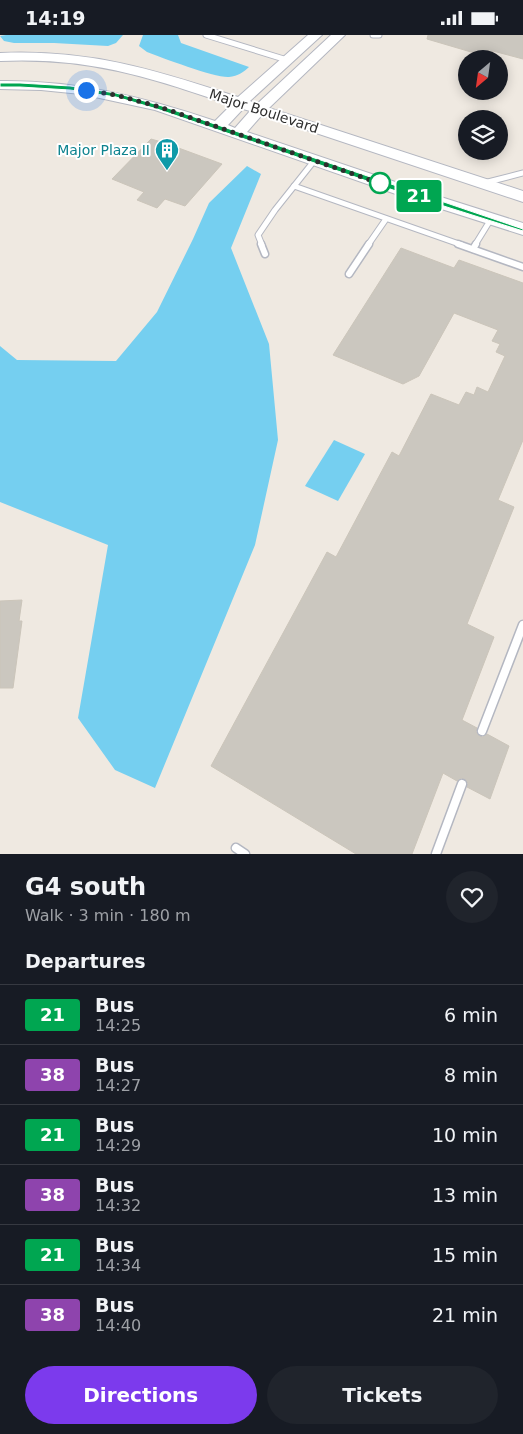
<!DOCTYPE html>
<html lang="en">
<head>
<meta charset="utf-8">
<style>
  body { margin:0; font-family:"DejaVu Sans",sans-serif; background:#20242c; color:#f1f3f6; height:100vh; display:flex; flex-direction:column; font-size:19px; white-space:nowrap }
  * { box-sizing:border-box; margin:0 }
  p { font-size:16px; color:#9ea1a6 }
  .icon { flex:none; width:28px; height:28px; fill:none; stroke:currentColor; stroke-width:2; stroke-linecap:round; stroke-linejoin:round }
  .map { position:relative; height:819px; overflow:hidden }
  .side { display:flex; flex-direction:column; background:#171b24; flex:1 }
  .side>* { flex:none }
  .badge { padding:0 10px; border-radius:4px; font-size:18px; line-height:32px }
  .needle { width:32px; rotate:209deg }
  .fabs { position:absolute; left:458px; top:15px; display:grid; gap:10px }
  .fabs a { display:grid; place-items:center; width:50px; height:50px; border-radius:50%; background:#171b24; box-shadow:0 2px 12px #0003; font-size:25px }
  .you { position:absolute; width:25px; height:25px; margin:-12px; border:4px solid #fff; border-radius:50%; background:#1a73e8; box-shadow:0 0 0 8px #1a73e833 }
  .map>.badge { position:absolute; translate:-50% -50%; box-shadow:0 0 0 2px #fff }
  h2 { padding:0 25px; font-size:19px; line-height:45px }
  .round { display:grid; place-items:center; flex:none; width:52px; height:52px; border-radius:26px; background:#20242c }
  .head { display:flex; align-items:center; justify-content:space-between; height:85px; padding:0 25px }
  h1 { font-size:24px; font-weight:700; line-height:38px }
  .action { display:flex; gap:10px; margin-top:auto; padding:10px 25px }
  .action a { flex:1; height:58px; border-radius:30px; background:#7c3aed; color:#fff; font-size:20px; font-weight:700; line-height:58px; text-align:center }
  .action a+a { background:#20242c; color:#f1f3f6 }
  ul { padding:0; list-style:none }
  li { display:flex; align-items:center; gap:15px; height:60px; padding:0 25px; border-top:1px solid #363941 }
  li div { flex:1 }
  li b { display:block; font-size:19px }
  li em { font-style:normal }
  li .badge { min-width:55px; font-weight:700; text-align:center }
  .status { display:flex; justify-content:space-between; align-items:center; height:35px; padding:0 25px; background:#171b24; direction:ltr }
  .status svg { height:14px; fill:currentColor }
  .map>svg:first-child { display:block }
</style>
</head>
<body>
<div class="status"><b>14:19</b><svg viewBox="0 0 49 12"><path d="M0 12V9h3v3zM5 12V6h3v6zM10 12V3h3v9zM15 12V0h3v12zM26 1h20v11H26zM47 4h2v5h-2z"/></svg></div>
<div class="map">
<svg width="523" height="819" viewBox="0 0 523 819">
  <rect width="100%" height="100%" fill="#efe9e1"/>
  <g fill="#75cff0">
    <polygon points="6,0 123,0 116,8 108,11 54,8 14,8 4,6 0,1"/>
    <path d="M143 0H178L181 8 249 32C244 37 238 41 229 42 215 43 163 23 147 17L139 11Z"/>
    <polygon points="247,131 261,139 231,213 269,309 278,405 255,510 155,753 115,735 78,683 108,510 0,467 0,311 17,325 116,326 157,277 193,204 209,168"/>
    <polygon points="334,405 365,419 338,466 305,451"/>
  </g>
  <g fill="#cbc7bf" stroke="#cbc5ba">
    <polygon points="428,0 523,0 523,24 493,16 488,22 427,4"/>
    <polygon points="151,104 165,108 222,129 185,171 165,164 157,173 137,165 144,157 112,144"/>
    <polygon points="401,213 454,233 459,225 523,248 523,405 498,465 514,472 467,589 494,602 462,685 477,693 476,697 479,701 483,702 487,699 509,711 490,764 467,752 468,748 464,744 461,743 457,746 443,738 412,819 356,819 211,731 327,517 336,522 392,417 399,421 431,359 459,370 466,357 474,360 477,352 488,357 505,321 496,317 500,309 492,306 498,295 454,278 419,341 403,349 333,320"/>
    <polygon points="22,565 19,586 22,586 13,653 0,653 0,566"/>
  </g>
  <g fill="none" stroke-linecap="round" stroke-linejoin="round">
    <g stroke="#b4b7c1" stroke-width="7">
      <g id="lane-far2">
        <polyline points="206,0 287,25"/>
        <polyline points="373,0 379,0"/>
        <polyline points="484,148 523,138"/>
        <polyline points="294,151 462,210"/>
        <polyline points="262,210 258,200 275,175 314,126"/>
        <polyline points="368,210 386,184"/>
        <polyline points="475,210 491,184"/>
      </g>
    </g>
    <g stroke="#b4b7c1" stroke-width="9">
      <g id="lane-far1">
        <polyline points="261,209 265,219"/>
        <polyline points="458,209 523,232"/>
        <polyline points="473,214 476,209"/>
        <polyline points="349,239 369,209"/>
      </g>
    </g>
    <g stroke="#b4b7c1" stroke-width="11">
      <g id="lane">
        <polyline points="482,696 523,590"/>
        <polyline points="236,813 245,819"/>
        <polyline points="436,819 462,749"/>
      </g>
    </g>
    <g stroke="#b4b7c1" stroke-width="2">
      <path id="secondary" d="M308 0H322L250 66 257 69 331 0H345L269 73 523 156V167L262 80 247 97 422 156 523 188V200L410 164 155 75 81 59 41 55 0 54V46C75 45 145 62 215 86L231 70C149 42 89 22 0 26V18C89 14 156 35 238 62ZM243 74 250 76 235 93 228 90Z"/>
    </g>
    <use href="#lane-far2" stroke="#fff" stroke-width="5"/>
    <use href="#lane-far1" stroke="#fff" stroke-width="6"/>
    <use href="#lane" stroke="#fff" stroke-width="8"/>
    <use href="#secondary" fill="#fff" fill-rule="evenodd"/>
  </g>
  <polygon fill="#00a651" stroke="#fff" points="20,48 70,51 116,58 162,71 523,194 523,196 396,156 157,74 116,62 70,55 20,52 0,52 0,48"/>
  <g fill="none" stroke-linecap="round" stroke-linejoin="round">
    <polyline stroke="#2e2e2e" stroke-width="5" stroke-dasharray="0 9" points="86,55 116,60 160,72 382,149 380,148"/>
  </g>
  <defs>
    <g id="building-pin" transform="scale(1.25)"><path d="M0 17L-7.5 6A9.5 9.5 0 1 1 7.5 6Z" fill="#0f9aa8" stroke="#fff"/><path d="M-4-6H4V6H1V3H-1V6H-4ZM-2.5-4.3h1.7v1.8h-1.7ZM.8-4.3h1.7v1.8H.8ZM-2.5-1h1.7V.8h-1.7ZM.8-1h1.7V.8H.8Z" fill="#fff"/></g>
  </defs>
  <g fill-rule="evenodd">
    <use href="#building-pin" x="167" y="115"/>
  </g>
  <circle fill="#fff" stroke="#00a651" stroke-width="2.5" cx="380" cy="148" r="10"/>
  <g text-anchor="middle" stroke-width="4" stroke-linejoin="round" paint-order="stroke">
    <g font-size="14" fill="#2e2e2e" stroke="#fff">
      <text transform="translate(264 76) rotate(18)" y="5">Major Boulevard</text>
    </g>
    <g font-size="14" fill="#0d838f" stroke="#fff" text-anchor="end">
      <text x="150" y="120">Major Plaza II</text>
    </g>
  </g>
</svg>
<div class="fabs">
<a><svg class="needle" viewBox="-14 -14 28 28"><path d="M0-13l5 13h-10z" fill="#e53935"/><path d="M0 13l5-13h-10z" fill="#9ea1a6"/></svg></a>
<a><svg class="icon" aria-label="layers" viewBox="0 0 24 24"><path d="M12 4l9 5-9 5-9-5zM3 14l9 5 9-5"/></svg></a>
</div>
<div class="you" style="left:86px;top:55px"></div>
<b class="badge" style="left:419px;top:161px;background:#00a651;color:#fff">21</b>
</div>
<section class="side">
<div class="head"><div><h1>G4 south</h1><p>Walk · 3 min · 180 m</p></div><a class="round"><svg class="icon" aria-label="heart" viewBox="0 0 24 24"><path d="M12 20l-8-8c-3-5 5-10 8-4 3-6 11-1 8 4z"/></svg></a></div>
<h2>Departures</h2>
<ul>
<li><span class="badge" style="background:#00a651;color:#fff">21</span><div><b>Bus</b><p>14:25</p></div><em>6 min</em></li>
<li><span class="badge" style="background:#8e44ad;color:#fff">38</span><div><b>Bus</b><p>14:27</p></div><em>8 min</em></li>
<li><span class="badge" style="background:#00a651;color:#fff">21</span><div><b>Bus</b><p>14:29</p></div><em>10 min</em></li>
<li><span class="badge" style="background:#8e44ad;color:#fff">38</span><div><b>Bus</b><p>14:32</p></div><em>13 min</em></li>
<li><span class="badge" style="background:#00a651;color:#fff">21</span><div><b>Bus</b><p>14:34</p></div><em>15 min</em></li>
<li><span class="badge" style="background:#8e44ad;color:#fff">38</span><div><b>Bus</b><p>14:40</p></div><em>21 min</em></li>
</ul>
<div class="action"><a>Directions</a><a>Tickets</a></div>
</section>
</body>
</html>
